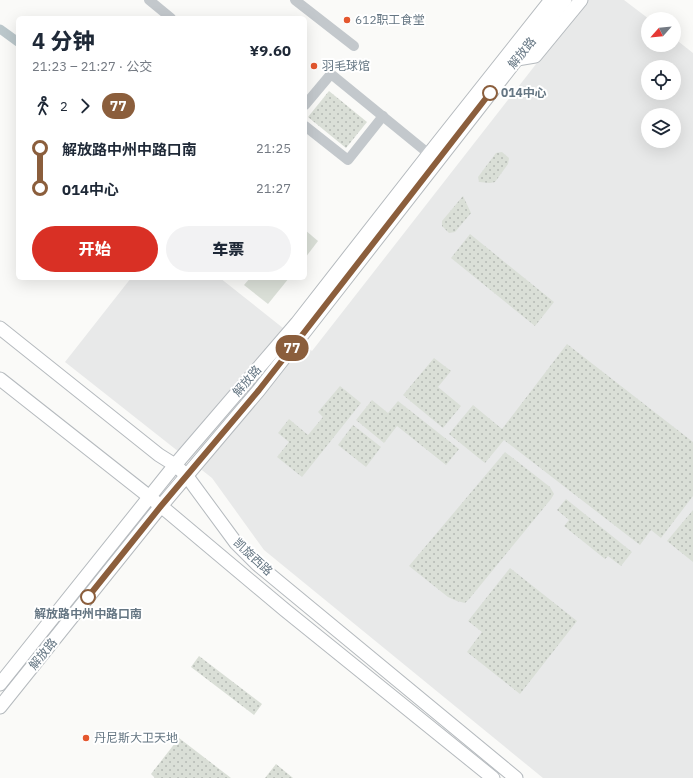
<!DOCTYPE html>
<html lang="zh">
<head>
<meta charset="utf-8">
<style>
  body { margin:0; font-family:"IBM Plex Sans","Noto Sans SC",sans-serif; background:#f2f2f3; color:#1f2937; height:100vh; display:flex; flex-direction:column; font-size:15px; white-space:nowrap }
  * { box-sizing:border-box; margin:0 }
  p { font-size:13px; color:#747a83 }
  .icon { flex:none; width:22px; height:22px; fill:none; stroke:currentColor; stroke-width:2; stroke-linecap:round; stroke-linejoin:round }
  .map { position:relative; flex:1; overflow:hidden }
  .side { position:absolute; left:16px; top:16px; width:291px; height:264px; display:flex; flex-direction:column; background:#fff; border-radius:6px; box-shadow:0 4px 16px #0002 }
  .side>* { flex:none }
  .badge { padding:0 8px; border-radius:13px; font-size:14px; line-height:26px }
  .needle { width:26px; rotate:243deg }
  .buttons { position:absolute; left:641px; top:12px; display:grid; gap:8px }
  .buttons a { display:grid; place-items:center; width:40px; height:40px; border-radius:50%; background:#fff; box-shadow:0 4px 16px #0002; font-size:20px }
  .map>.badge { position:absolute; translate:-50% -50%; box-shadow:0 0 0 2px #fff }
  .legs { display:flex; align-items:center; gap:6px; height:44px; padding:0 16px; font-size:13px }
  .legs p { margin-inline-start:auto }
  .overview { display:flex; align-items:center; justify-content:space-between; height:68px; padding:0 16px }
  h1 { font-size:22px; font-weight:800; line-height:30px }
  .button { display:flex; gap:8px; margin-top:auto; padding:8px 16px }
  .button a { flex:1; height:46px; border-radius:24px; background:#d93025; color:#fff; font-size:16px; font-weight:800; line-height:46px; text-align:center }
  .button a+a { background:#f2f2f3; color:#1f2937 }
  ul { padding:0 16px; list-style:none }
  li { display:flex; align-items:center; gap:14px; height:40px; font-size:15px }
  li i { display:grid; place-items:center; width:6px; height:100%; margin:0 5px; background:currentColor }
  li i::after { content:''; width:10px; height:10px; margin:-5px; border:3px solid; border-radius:50%; background:#fff }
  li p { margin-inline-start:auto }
  li:first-child i { background:linear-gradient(#0000 50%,currentColor 0) }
  li:last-child i { background:linear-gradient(currentColor 50%,#0000 0) }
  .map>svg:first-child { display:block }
</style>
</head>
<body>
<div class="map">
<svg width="693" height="778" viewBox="0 0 693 778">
  <defs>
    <pattern id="grass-dots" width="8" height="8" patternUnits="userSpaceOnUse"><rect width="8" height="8" fill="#dadfd7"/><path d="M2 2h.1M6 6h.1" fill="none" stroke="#b4b9b4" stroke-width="1.8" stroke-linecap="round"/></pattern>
  </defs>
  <rect width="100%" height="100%" fill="#fafaf8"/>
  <path fill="#e8e9e9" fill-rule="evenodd" d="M586 0H624L649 19H648V45H674V38L693 53V778H543L264 550 212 478 65 362 131 278H220L312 351ZM648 67H674V93H648ZM648 115H674V141H648Z"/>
  <g fill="url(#grass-dots)">
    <polygon points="329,91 367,122 346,148 308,117"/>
    <polygon points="502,152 509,158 508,164 495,182 490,183 479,182 478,177 496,153"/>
    <polygon points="463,196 471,213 455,232 449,233 442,226 442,221"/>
    <polygon points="470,234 554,302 535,326 451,258"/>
    <polygon points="567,344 693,442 693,496 661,538 651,530 640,545 504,440 485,463 449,434 473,405 502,429"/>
    <polygon points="434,358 451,371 438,387 461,406 443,428 403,395"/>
    <polygon points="340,386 361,403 302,477 277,457 289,442 278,433 289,419 308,435 323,417 318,412"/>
    <polygon points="372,400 388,413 398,401 459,449 446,465 397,426 384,443 356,420"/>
    <polygon points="353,425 381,447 366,467 338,445"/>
    <polygon points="505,452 550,487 554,494 551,499 470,598 465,603 457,601 448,597 409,566"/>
    <polygon points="566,499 632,552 621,566 608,556 605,559 564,526 569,520 557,510"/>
    <polygon points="693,510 693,562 667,541"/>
    <polygon points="510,568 577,621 520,694 467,652 482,632 468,621"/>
    <polygon points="199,656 262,704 254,715 191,667"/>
    <polygon points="179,738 231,778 155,778 151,774"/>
    <polygon points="276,764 293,778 265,778"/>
  </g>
  <g fill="#dadfd7">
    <polygon points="305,230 318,241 305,258"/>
    <polygon points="250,278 289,278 268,304 244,285"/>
  </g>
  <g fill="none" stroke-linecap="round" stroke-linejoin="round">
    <polyline stroke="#bbc7cb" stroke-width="9" points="0,29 18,42"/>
    <g stroke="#b5babe" stroke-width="15">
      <g id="major">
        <polyline points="517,59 535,56 581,0"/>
        <polyline points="0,328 159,455 175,465 186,475 236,543 257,564 516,778"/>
        <polyline points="0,379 161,506 285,610 493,778"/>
        <polyline points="0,684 175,465 297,323 429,154 551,0"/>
        <polyline points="0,707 161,506 259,390 306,330 517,59 565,0"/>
      </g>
    </g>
    <g stroke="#c3c8cc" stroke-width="10">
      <polyline points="149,0 171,18"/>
      <polyline points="295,0 354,46"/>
      <polyline points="305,105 331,74 429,154"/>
      <polyline points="305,126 348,160 383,116"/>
    </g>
    <use href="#major" stroke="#fff" stroke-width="13"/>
  </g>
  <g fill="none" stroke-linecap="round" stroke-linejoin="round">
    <g stroke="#fff" stroke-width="9">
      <polyline id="line-1" points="88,597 161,506 259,390 306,330 490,93"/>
    </g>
    <use href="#line-1" stroke="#8b5e3c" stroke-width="6"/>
  </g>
  <g fill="#e4572e" stroke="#fff" stroke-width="1.5">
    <circle cx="347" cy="20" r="4"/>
    <circle cx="314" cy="66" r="4"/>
    <circle cx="86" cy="738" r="4"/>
  </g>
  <g fill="#fff" stroke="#8b5e3c" stroke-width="2">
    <circle cx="490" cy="93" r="7"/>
    <circle cx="88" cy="597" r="7"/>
  </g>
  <g text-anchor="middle" stroke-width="4" stroke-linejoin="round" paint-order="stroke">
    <g font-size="12" fill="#657683" stroke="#fff" text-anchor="start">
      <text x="355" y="24">612职工食堂</text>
      <text x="322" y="70">羽毛球馆</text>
      <text x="94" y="742">丹尼斯大卫天地</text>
    </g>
    <g font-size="12" fill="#657683" stroke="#fff">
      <text transform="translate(522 53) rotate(-51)" y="4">解放路</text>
      <text transform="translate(247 381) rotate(-49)" y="4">解放路</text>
      <text transform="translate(253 557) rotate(43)" y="4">凯旋西路</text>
      <text transform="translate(43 654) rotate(-51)" y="4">解放路</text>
    </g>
    <g font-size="12" font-weight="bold" fill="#657683" stroke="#fff" text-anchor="start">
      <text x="501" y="97">014中心</text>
      <text x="88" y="618" text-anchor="middle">解放路中州中路口南</text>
    </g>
  </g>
</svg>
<div class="buttons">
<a><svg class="needle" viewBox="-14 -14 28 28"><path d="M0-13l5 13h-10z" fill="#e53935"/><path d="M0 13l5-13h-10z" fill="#747a83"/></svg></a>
<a><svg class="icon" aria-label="locate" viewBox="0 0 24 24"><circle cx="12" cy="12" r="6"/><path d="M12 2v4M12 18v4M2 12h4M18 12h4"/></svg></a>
<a><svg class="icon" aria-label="layers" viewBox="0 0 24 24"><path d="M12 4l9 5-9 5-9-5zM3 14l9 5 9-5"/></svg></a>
</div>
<b class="badge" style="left:292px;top:348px;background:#8b5e3c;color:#fff">77</b>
<section class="side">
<div class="overview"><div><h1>4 分钟</h1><p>21:23 – 21:27 · 公交</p></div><b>¥9.60</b></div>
<div class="legs"><svg class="icon" aria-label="walk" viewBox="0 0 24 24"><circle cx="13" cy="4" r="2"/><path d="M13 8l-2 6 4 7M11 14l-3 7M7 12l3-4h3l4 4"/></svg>2<svg class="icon" aria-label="forward" viewBox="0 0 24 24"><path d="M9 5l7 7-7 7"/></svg><b class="badge" style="background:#8b5e3c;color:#fff">77</b></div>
<ul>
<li><i style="color:#8b5e3c"></i><b>解放路中州中路口南</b><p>21:25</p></li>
<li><i style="color:#8b5e3c"></i><b>014中心</b><p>21:27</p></li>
</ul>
<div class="button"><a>开始</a><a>车票</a></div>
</section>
</div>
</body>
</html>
